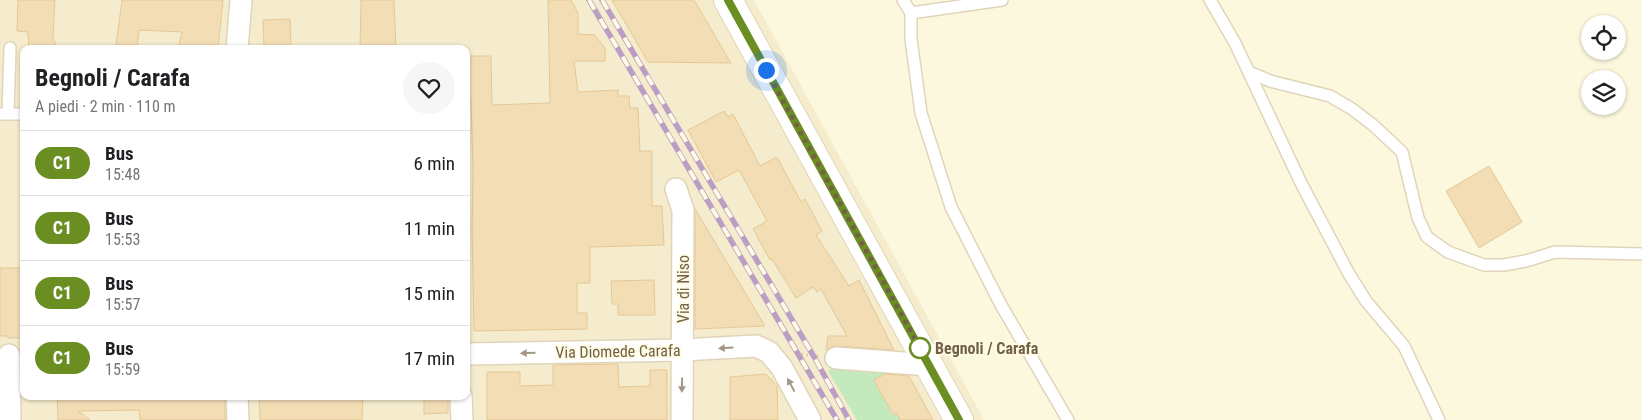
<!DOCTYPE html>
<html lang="it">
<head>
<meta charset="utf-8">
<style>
  body { margin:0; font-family:"Roboto Condensed",sans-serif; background:#f6f6f6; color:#202124; height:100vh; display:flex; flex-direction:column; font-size:19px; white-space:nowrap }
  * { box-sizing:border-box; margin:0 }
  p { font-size:16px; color:#757577 }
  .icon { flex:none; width:28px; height:28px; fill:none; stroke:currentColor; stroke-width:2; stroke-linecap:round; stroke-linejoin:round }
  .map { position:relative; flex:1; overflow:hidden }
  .panel { position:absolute; left:20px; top:45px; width:450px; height:355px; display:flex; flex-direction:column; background:#fff; border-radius:10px; box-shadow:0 1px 4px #0004 }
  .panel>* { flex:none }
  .badge { padding:0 10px; border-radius:16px; font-size:18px; line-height:32px }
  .tools { position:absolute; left:1581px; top:15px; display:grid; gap:10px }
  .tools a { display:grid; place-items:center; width:45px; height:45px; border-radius:50%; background:#fff; box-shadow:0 1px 4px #0004; font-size:25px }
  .you { position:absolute; width:25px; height:25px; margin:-12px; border:4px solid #fff; border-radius:50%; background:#1a73e8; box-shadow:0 0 0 8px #1a73e833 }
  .map>.badge { position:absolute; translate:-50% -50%; box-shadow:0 0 0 2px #fff }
  .round { display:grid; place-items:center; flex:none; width:52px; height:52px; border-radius:26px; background:#f6f6f6 }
  .summary { display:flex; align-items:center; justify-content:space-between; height:85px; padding:0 15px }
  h1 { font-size:24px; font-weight:700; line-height:38px }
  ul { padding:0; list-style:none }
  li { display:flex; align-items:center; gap:15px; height:65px; padding:0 15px; border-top:1px solid #e0e0e0 }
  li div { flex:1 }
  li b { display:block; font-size:19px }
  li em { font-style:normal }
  li .badge { min-width:55px; font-weight:700; text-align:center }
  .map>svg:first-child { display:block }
</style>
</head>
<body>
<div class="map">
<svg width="1642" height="420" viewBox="0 0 1642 420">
  <rect width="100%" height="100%" fill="#fcf8de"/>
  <path fill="#f4eccc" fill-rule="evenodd" d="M0 0H754L984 420H0ZM24 49H466V396H24Z"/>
  <polygon fill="#c4e9bd" points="834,367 889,372 874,380 892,414 897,413 900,420 857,420 828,371"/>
  <g fill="#f2ddb5" stroke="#e5c895">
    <polygon points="18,0 55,0 53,37 57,49 29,49 28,32 17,31"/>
    <polygon points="122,0 223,0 218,49 178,49 182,32 139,30 137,49 116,45"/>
    <polygon points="361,0 394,0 396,49 360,49"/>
    <polygon points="548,0 571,0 578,13 578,34 595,35 605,48 605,61 574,61 578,92 618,90 618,96 629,96 630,108 638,108 640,151 652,151 652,206 662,206 664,245 590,247 590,283 577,283 577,313 587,313 587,329 474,331 472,229 473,172 471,99 466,99 466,56 491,56 492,105 550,103"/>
    <polygon points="612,0 694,0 731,63 648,62"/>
    <polygon points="290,19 291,49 264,49 263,20"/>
    <polygon points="724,111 728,117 733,114 760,166 777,157 801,202 805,199 822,231 816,235 849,286 859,280 894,350 837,346 831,347 826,350 828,336 847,336 821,289 817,292 813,287 796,298 772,259 770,260 753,229 767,221 739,170 716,182 688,130"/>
    <polygon points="1489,166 1522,222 1479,248 1446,191"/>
    <polygon points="695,209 765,326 695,329"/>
    <polygon points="0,268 24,268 24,338 8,338 8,336 0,336"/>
    <polygon points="654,280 655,315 618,315 618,304 612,304 611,281"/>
    <polygon points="618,364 619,387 650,386 650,370 667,370 667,420 487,420 487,372 520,372 520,386 553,385 553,365"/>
    <polygon points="766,374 777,386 778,420 730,420 730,377"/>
    <polygon points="885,374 909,376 933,420 900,420 897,413 893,415 874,380"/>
    <polygon points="57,396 225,396 225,420 140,420 139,410 78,411 90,420 58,420"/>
    <polygon points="259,396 363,396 362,420 260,420"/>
    <polygon points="424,396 448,396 448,413 424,414"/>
  </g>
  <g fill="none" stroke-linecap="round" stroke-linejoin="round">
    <g stroke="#e0d5ba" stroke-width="14">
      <g id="lane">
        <polyline points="903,0 911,13 1002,0"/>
        <polyline points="1210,0 1235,43 1301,183 1349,274 1366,301 1404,346 1439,420"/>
        <polyline points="911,13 911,39 921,113 951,207 1001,305 1068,420"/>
        <polyline points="1249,72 1270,81 1330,96 1352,109 1373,125 1402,152 1418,218 1427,237 1448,252 1484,265 1504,265 1526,261 1555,252 1642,254"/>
        <polyline points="0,114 24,114"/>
        <polyline points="8,114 10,48"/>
      </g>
    </g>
    <g stroke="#e0d5ba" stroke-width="24">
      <g id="street">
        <polyline points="237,49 241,0"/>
        <polyline points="676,189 683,210 682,420"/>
        <polyline points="466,354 682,350 756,346 769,352 782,368 810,420"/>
        <polyline points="9,355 10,420"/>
        <polyline points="836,358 930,365"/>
        <polyline points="237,396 238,420"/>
        <polyline points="461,396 462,420"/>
      </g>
    </g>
    <g stroke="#e2d5b5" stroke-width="30">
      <polyline id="secondary" points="728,0 959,420"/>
    </g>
    <polyline stroke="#d6c099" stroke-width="3" stroke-dasharray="1 4" stroke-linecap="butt" points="797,354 819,356"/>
    <use href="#lane" stroke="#fff" stroke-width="11"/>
    <use href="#street" stroke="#fff" stroke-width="21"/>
    <use href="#secondary" stroke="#fff" stroke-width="28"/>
    <g stroke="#bc9ec4" stroke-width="5.5">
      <g id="rail">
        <polyline points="589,0 837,420"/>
        <polyline points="602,0 813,355 849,420"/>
      </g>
    </g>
    <use href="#rail" stroke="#fffbe4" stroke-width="4" stroke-dasharray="11" stroke-linecap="butt"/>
  </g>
  <defs><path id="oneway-solid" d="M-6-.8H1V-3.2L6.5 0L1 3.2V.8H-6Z" transform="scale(1.25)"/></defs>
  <g fill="#a39887">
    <use href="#oneway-solid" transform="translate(726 348) rotate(177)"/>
    <use href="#oneway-solid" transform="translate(528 353) rotate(179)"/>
    <use href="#oneway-solid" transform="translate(682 385) rotate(91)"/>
    <use href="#oneway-solid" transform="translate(791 385) rotate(-118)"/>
  </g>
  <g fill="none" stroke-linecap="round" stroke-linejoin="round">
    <g stroke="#fff" stroke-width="11">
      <polyline id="line" points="728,0 959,420"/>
    </g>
    <use href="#line" stroke="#6b8e23" stroke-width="8"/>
    <polyline stroke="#726146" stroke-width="5" stroke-dasharray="0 9" points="766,70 920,348"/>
  </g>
  <circle fill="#fff" stroke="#6b8e23" stroke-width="2.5" cx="920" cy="348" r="10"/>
  <g text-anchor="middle" stroke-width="4" stroke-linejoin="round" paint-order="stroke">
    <g font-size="16" fill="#726146" stroke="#fffbe4">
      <text transform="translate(683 289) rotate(-90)" y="6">Via di Niso</text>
      <text transform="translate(618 351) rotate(-1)" y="6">Via Diomede Carafa</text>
    </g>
    <g font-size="16" font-weight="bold" fill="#726146" stroke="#fffbe4" text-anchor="start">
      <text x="935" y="354">Begnoli / Carafa</text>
    </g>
  </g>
</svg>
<div class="tools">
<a><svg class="icon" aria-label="locate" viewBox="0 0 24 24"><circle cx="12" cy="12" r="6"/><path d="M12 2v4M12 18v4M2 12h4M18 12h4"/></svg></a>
<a><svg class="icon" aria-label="layers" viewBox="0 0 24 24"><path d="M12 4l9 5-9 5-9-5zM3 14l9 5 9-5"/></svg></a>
</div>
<div class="you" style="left:766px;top:70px"></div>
<section class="panel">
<div class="summary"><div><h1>Begnoli / Carafa</h1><p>A piedi · 2 min · 110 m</p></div><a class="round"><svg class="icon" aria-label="heart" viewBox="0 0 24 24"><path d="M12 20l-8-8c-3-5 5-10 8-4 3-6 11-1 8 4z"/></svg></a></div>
<ul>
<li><span class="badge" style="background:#6b8e23;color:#fff">C1</span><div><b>Bus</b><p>15:48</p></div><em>6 min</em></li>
<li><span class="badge" style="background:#6b8e23;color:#fff">C1</span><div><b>Bus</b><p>15:53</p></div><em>11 min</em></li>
<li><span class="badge" style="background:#6b8e23;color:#fff">C1</span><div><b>Bus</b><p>15:57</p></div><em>15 min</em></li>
<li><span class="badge" style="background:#6b8e23;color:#fff">C1</span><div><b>Bus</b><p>15:59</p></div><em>17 min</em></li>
</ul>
</section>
</div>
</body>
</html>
